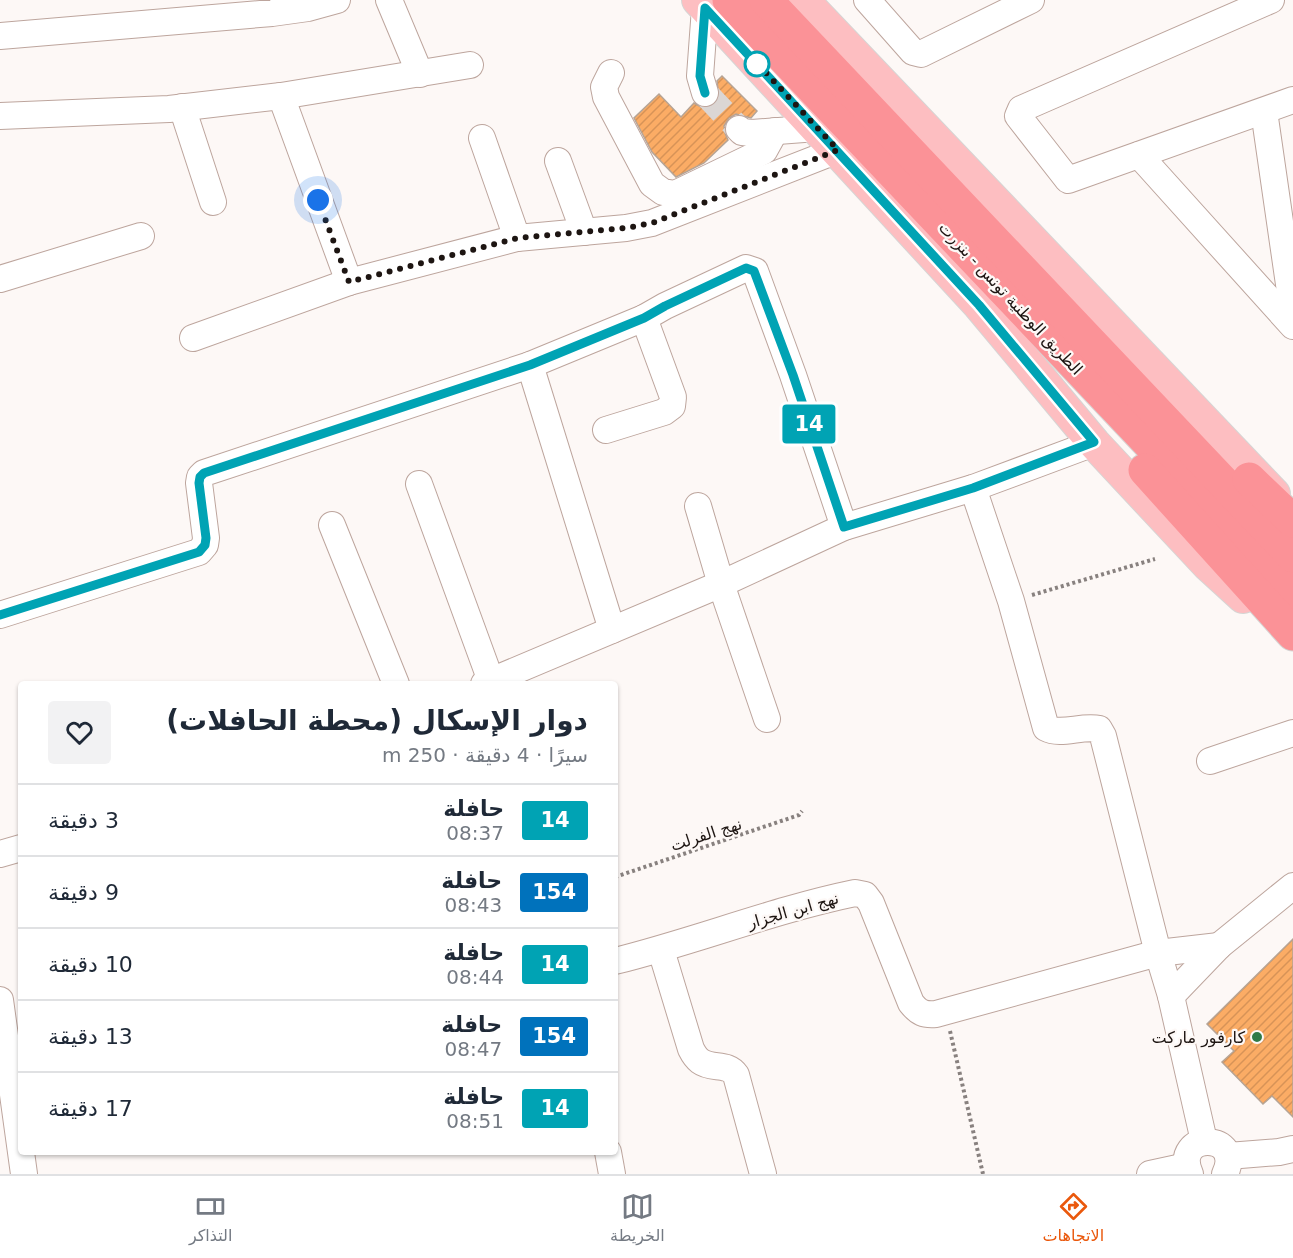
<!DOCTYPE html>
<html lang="ar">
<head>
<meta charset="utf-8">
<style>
  body { margin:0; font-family:"DejaVu Sans",Vazirmatn,sans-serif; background:#f2f2f3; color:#1f2937; direction:rtl; height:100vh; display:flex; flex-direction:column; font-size:22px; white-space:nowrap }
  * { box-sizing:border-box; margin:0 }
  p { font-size:20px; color:#747a83 }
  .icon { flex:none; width:33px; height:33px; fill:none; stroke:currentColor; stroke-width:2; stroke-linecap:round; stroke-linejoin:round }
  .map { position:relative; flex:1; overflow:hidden; direction:ltr }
  .sheet { position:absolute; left:18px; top:681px; width:600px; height:474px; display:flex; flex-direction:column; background:#fff; border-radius:6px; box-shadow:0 2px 4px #0004; direction:rtl }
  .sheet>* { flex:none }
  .badge { padding:0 12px; border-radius:4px; font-size:21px; line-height:39px }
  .you { position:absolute; width:30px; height:30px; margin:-15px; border:4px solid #fff; border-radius:50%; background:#1a73e8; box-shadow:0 0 0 9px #1a73e833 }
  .map>.badge { position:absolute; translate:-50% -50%; box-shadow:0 0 0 3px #fff }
  .round { display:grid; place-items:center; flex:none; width:63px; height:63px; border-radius:6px; background:#f2f2f3 }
  .overview { display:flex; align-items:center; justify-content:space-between; height:102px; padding:0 30px }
  h1 { font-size:28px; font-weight:700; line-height:45px }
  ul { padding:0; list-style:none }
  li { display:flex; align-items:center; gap:18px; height:72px; padding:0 30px; border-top:2px solid #e0e1e3 }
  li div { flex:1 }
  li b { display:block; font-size:22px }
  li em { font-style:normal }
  li .badge { min-width:66px; font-weight:700; text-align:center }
  .tab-bar { display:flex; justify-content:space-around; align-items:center; height:84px; border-top:2px solid #e0e1e3; background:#fff; font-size:16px; color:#747a83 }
  .tab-bar a { display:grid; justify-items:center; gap:3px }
  .tab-bar .current { color:#ea580c }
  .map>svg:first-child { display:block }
</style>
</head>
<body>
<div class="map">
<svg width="1293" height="1174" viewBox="0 0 1293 1174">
  <defs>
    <pattern id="building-hatch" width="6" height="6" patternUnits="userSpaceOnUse" patternTransform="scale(1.5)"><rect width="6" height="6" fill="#fbac65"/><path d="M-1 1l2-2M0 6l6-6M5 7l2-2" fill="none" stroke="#d79357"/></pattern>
  </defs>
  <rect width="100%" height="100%" fill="#fdf8f6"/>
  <g fill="url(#building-hatch)" stroke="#b6a495" stroke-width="1.5">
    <polygon points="722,76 757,111 751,118 736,114 729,118 724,126 725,133 728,140 704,163 676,177 652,152 634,118 659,94 681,117 694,103 701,107 710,107 715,104 719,97 717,81"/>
    <polygon points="1293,939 1293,1117 1272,1096 1263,1104 1222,1062 1234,1051 1207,1024"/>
  </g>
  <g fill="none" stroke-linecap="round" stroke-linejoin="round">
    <polyline stroke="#dbd6d4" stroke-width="26" stroke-dasharray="26 13" stroke-linecap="butt" points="705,93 739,129"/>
    <g stroke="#bda59d" stroke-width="28">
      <g id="minor">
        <polyline points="389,0 420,74"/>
        <polyline points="867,0 913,52 921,54 1031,0"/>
        <polyline points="1271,0 1021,109 1018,116 1068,180 1293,100"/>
        <polyline points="0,36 272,13 308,8 337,0"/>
        <polyline points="611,73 604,87 606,97 652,184 663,192 675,194 764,151 775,131"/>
        <polyline points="705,93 700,76 705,8"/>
        <polyline points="281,96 349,282"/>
        <polyline points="182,107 213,202"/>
        <polyline points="1264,111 1293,312"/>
        <polyline points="0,116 169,109 281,96 470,65"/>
        <polyline points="739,129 742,132 752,133 817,128"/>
        <polyline points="482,138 517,238"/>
        <polyline points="1139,155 1293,326"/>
        <polyline points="558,161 584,232"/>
        <polyline points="0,279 141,236"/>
        <polyline points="193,338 349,282 517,238 626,228 652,223 838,150"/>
        <polyline points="530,365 612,630"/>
        <polyline points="606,430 664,412 672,406 673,397 644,318"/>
        <polyline points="419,484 491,681"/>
        <path d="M973 488 1011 601 1046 728C1061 736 1082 725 1099 729L1103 736 1158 953 1171 996 1204 1141"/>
        <polyline points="698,506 721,584 767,719"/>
        <polyline points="332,525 396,684"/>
        <polyline points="0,615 199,552 205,545 206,538 199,483 200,477 204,473 530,365 644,318 665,306 746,268 755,271 793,375 844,527"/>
        <polyline points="484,684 721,584 844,527 973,488 1094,443"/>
        <polyline points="1210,761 1293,733"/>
        <polyline points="0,854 21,848"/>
        <path d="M661 950 691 1049C693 1053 696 1058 700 1061 712 1070 727 1062 736 1075L763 1174"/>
        <path d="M615 961C696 941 773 910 855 893L865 895 871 903 911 1003C919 1013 924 1015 936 1014L1158 953 1219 946"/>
        <polyline points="1171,996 1219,946 1293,886"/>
        <polyline points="0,1000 24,1174"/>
        <polyline points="608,1152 612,1174"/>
        <polyline points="1228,1156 1279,1152 1293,1149"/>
        <polyline points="1150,1174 1187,1166"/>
        <path d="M1190 1174C1171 1131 1245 1132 1225 1174"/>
      </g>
    </g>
    <g stroke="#d6d5d4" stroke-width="34">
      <g id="major">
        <polyline points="698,0 979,305 1094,443 1208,565 1243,597"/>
        <polyline points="803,0 1274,494"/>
      </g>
    </g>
    <g stroke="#d6d5d4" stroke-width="35">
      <g id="highway">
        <polyline points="729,0 1293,595"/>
        <polyline points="766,0 1293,556"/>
        <polyline points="1145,470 1293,634"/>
        <polyline points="1249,479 1293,521"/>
      </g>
    </g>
    <g stroke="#88817f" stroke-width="4" stroke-dasharray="3 3" stroke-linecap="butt">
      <polyline points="1032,595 1155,559"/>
      <polyline points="615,877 799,815 802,811"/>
      <polyline points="950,1031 983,1174"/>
    </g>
    <use href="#minor" stroke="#fff" stroke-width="26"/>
    <use href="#major" stroke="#fdbec1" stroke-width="32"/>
    <use href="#highway" stroke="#fb9297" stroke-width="33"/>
  </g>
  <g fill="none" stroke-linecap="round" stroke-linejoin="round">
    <g stroke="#fff" stroke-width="14">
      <polyline id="line" points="0,615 199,552 205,545 206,538 199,483 200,477 204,473 530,365 644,318 665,306 746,268 754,271 793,375 844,527 973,488 1094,442 979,305 705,8 700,76 705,93"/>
    </g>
    <use href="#line" stroke="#00a3b4" stroke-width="9"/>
    <polyline stroke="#1d1512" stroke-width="6" stroke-dasharray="0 10.8" points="318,200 349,282 518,238 626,228 652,223 838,150 753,59 757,64"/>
  </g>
  <circle fill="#fff" stroke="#00a3b4" stroke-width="3" cx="757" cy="64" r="12"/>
  <circle fill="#307a47" stroke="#fdf8f6" stroke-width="2" cx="1257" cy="1037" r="6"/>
  <g text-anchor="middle" stroke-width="4.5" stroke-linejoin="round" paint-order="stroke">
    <g font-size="16" fill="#1d1512" stroke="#fdf8f6">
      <text transform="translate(1011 298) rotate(47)" y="6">الطريق الوطنية تونس - بنزرت</text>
      <text transform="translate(706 834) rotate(-18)" y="6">نهج الفرلت</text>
      <text transform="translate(793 910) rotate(-16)" y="6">نهج ابن الجزار</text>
    </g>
    <g font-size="16" fill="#1d1512" stroke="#fdf8f6" text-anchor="end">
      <text x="1245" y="1043">كارفور ماركت</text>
    </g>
  </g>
</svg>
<div class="you" style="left:318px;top:200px"></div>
<b class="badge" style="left:809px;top:424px;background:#00a3b4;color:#fff">14</b>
<section class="sheet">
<div class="overview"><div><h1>دوار الإسكال (محطة الحافلات)</h1><p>سيرًا · 4 دقيقة · 250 m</p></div><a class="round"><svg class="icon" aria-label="heart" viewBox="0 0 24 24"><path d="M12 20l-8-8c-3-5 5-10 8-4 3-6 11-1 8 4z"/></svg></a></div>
<ul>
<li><span class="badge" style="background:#00a3b4;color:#fff">14</span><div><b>حافلة</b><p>08:37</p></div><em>3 دقيقة</em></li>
<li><span class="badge" style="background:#0072bc;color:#fff">154</span><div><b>حافلة</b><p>08:43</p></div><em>9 دقيقة</em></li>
<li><span class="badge" style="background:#00a3b4;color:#fff">14</span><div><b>حافلة</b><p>08:44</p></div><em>10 دقيقة</em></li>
<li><span class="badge" style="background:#0072bc;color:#fff">154</span><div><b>حافلة</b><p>08:47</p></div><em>13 دقيقة</em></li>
<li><span class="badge" style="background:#00a3b4;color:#fff">14</span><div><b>حافلة</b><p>08:51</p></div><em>17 دقيقة</em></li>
</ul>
</section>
</div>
<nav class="tab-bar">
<a class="current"><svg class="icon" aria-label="directions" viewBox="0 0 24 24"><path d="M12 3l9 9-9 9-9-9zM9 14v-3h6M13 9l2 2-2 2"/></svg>الاتجاهات</a>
<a><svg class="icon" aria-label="map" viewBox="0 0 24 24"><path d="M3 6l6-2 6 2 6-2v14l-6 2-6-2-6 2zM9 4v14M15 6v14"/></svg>الخريطة</a>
<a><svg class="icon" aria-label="tickets" viewBox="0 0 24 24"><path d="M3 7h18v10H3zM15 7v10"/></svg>التذاكر</a>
</nav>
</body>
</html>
